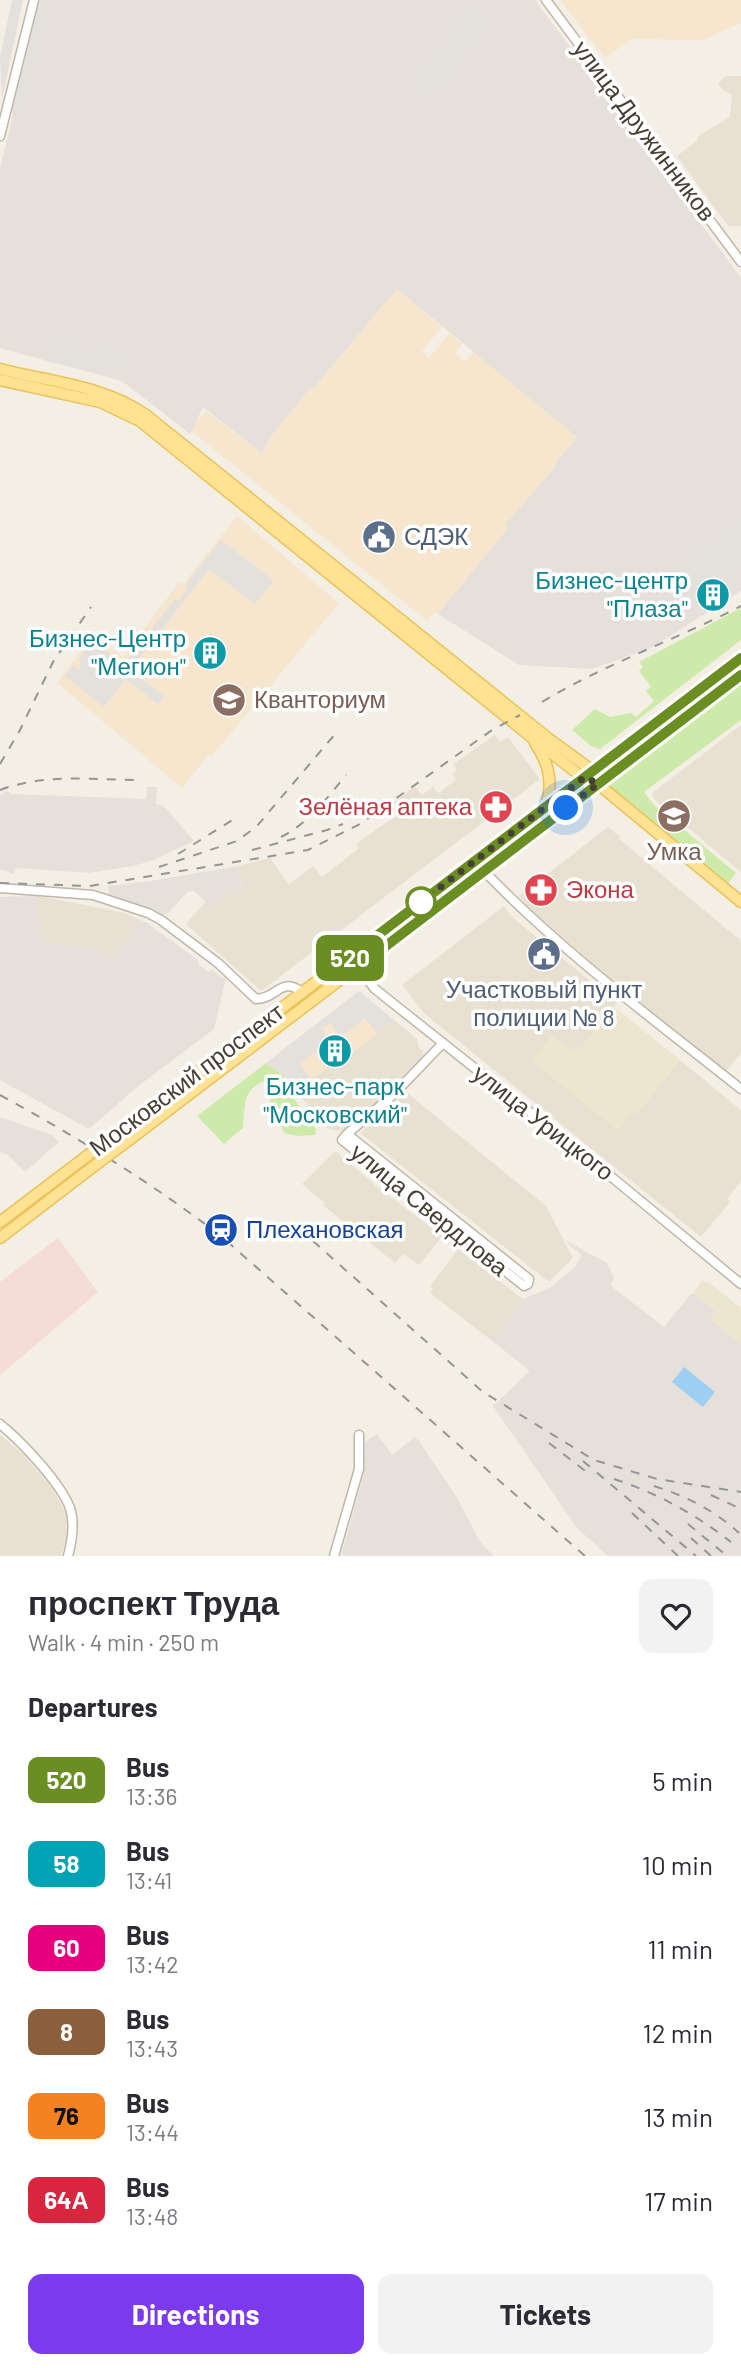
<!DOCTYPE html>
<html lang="en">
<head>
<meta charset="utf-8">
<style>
  body { margin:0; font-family:Barlow,sans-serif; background:#f2f2f3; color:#2b2b33; height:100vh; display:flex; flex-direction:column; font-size:26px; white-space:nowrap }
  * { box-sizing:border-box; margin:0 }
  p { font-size:23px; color:#7c7c81 }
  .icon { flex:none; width:38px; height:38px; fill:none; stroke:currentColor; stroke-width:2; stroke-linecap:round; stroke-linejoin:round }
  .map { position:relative; height:1556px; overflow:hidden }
  .drawer { display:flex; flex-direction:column; background:#fff; flex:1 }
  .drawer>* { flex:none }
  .badge { padding:0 14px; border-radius:10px; font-size:24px; line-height:46px }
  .you { position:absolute; width:35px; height:35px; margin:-18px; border:5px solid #fff; border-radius:50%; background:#1a73e8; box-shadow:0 0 0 10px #1a73e833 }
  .map>.badge { position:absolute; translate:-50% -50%; box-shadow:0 0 0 4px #fff }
  h2 { padding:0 28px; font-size:26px; line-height:63px }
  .round { display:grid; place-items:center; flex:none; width:74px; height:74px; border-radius:14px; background:#f2f2f3 }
  .headline { display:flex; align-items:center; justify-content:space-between; height:119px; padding:0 28px }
  h1 { font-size:33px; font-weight:700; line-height:52px }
  .action { display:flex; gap:14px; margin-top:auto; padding:14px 28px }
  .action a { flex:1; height:80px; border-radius:14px; background:#7c3aed; color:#fff; font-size:28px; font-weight:700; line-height:80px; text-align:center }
  .action a+a { background:#f2f2f3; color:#2b2b33 }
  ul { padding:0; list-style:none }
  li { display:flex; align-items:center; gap:21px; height:84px; padding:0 28px }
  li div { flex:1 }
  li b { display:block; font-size:26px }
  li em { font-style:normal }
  li .badge { min-width:77px; font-weight:700; text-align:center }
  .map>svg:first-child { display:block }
</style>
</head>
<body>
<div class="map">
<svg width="741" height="1556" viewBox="0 0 741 1556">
  <rect width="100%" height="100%" fill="#f3efe5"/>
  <g fill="#e8e1d2">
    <polygon points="726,76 741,76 741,226 728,226 677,156 698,140 697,137 730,117 732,94 723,90 718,83"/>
    <polygon points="741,725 741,872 654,799 652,793"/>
    <polygon points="495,735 500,742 508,737 540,779 261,991 186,924 206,901 208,901 213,907 243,885 238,866 270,858 289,884 313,866 322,877 359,848 356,844 396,816 389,806 415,786 422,795 433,787 438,793 456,780 452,774 457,770 453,764"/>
    <polygon points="608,827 620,837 619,839 741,941 741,1053 724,1074 615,983 530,909 519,896"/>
    <polygon points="39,896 125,913 136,918 127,942 117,955 39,940 42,922 39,921"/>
    <polygon points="504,906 512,917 617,1003 580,1049 633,1112 637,1114 680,1060 741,1110 741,1181 727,1199 730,1202 701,1237 436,1023 424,1013 402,985"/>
    <polygon points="394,1020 417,1039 419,1048 423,1051 422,1063 345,1130 336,1131 327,1128 296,1091 341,1057 343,1060"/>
    <polygon points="406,1092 546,1206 573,1258 549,1282 360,1133"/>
    <polygon points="335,1151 376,1186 445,1238 441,1238 419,1265 403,1254 395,1263 324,1206 325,1203 302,1184"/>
    <polygon points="458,1249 523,1299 491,1340 430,1293 433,1289 430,1286"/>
    <polygon points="0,1435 24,1455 51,1487 66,1513 67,1538 61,1556 0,1556"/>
  </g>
  <g fill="#f7e6ce">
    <polygon points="560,0 741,0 741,23 703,40 632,39 605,58"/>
    <polygon points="397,289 442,327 422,351 429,358 449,334 462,344 455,353 465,362 474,351 577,437 554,465 556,467 506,526 509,528 438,614 435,612 427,621 190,430 206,411 262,453 269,439 310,387 316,385"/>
    <polygon points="237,516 339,603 212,756 209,755 182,788 57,683 89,639 96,638 123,657 179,582 183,584"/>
    <polygon points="359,991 394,1020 343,1060 340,1057 296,1091 285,1076 266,1063"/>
  </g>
  <g fill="#e5e0da">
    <polygon points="40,0 535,0 741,278 741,591 651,648 592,669 519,665 438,614 508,528 505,525 555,467 554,465 577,437 397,289 316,385 310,388 269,439 262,453 203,407 190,434 122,381 0,348 0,169"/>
    <polygon points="147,787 157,787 156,804 164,806 194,841 154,860 133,866 88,873 16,868 14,874 0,869 0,796 7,791 11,794 146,799"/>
    <polygon points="238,866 243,884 213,908 194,891 187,892 167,914 162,915 155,911 109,897 108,886 151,881"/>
    <polygon points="39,896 39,921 42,922 39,940 117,955 122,940 127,942 136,918 147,923 199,961 198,964 209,972 212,970 221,977 226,978 214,1029 137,1087 89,1129 0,1080 0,897"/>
    <polygon points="0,1117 52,1135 59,1142 25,1172 8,1155 0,1152"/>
    <polygon points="563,1239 607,1263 614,1277 611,1286 664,1327 691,1294 694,1294 716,1311 710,1319 741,1344 741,1556 608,1556 577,1528 493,1406 530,1371 491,1340 523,1299 551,1287 574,1268 582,1256"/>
    <polygon points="377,1434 392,1455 415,1437 418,1440 456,1496 481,1543 494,1556 344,1556 342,1553 363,1477 365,1442"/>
  </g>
  <g fill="#ede5ce">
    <polygon points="614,1007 680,1060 637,1114 633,1112 618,1131 532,1061 552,1035 574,1052 578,1047 580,1049"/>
    <polygon points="701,1281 709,1283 741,1308 741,1344 710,1319 716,1311 694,1294"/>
  </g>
  <polygon fill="#f5dcd7" points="58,1238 98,1292 0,1375 0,1282"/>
  <g fill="#cdeaab">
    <polygon points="741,608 741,640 600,749 591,746 572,730 595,709 610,717 631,713 636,717 654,701 646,691 651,687 639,671 643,667 639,662"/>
    <polygon points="741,683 741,720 644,792 654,805 736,873 726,886 608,784"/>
    <path d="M266 1063 285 1076 282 1079C275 1077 272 1078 265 1081 242 1089 245 1107 243 1128L224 1144 197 1116Z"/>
    <polygon points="280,1089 289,1092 316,1129 315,1135 297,1136 285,1133 269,1107 271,1096"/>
  </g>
  <g fill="#e4e1dd">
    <polygon points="12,0 23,0 2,99 0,57"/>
    <polygon points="35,2 47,5 23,115 10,112"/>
    <polygon points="472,6 492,22 481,32 487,37 440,87 436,85 426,97 408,82"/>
    <polygon points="61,330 92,356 107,341 131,358 121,370 110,363 104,373 44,361 47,348 56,349"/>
    <polygon points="735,521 741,523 741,564 686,606 670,585 672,583 665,574"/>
    <polygon points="221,540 274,581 255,604 209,569 130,670 164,696 158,704 125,679 104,707 65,676 73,665 78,669 82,664 78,660 93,640 124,664 175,599 178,601 189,587 186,584"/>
    <polygon points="359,991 394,1020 377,1033 365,1018 340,1037 330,1023 322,1029 328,1037 320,1043 322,1047 300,1064 312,1080 296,1091 285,1076 266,1063"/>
  </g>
  <polygon fill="#9dcff4" points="684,1367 715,1392 703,1407 672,1382"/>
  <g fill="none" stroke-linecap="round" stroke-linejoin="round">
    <g stroke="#bfb7a7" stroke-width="11">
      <g id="minor">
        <polyline points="546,0 741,262"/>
        <polyline points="0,136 34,0"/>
        <path d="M484 871C562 952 653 1019 741 1089"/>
        <path d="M0 888 93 895 148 913 161 920 218 963 256 999C277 999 281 975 303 993"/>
        <polyline points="349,957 375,989 608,1174 741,1284"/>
        <polyline points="347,1134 529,1279 528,1284 524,1286 342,1140 347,1134 394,1094 443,1043"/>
        <path d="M0 1424C21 1441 60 1482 70 1508 75 1523 72 1541 68 1556"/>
        <polyline points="334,1556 359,1469 359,1435"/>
      </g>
    </g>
    <g stroke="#eac25c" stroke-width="13">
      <g id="major">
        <path d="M0 369C50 382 102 385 146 415L549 739 593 771"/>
        <polyline points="0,380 100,402 140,421 530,736 577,773 598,784 741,902"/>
        <path d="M535 743C549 763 554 785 545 808"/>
        <polyline points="119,1132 741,658"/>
        <polyline points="129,1140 741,675"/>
        <polyline points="0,1222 87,1156"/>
        <polyline points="0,1238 98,1163"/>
      </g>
    </g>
    <use href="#minor" stroke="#fff" stroke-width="8"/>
    <use href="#major" stroke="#ffe292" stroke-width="10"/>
    <g stroke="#959595" stroke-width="2" stroke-dasharray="9 9" stroke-linecap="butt">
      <path d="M542 702C605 664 675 640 741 606"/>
      <polyline points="0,764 20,730 53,662 91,607"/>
      <path d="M0 790C45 773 95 780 142 780"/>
      <path d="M281 837C309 823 327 798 346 775"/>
      <polyline points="252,850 327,830 343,824"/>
      <polyline points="178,854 239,816"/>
      <polyline points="159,867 237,841 257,826 336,733"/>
      <polyline points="0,883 90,886 308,850 360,824 492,730 520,715"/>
      <path d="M0 1095C77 1137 152 1183 222 1237L585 1556"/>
      <polyline points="313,1241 483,1392 594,1460 657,1479 741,1492"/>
      <polyline points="549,1443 588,1473"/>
      <polyline points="583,1461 696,1556"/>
      <path d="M614 1479C657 1493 695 1514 731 1542"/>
      <path d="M654 1486C686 1496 714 1510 739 1533"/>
      <polyline points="711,1495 741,1509"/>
      <polyline points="632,1513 678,1556"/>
      <polyline points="688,1524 727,1556"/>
      <polyline points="691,1538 711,1556"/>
    </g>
    <g stroke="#eac25c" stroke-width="13" stroke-linecap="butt">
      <g id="major-bridge">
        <polyline points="87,1156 119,1132"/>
        <polyline points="98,1163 129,1140"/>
      </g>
    </g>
    <use href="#major-bridge" stroke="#ffe292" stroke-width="10"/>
  </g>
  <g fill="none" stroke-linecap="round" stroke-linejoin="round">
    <g stroke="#fff" stroke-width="16">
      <polyline id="line" points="741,658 349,957 357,968 741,675"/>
    </g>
    <use href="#line" stroke="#6b8e23" stroke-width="10"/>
    <polyline stroke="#463f34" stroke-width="7" stroke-dasharray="0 12.6" points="421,902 585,777 598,784 566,808"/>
  </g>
  <defs>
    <g id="civic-disc" transform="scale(1.75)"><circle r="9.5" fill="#5c6f8a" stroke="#fff"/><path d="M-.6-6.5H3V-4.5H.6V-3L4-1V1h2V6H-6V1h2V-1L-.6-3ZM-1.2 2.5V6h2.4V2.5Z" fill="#fff"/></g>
    <g id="building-disc" transform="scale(1.75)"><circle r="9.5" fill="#0f9aa8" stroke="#fff"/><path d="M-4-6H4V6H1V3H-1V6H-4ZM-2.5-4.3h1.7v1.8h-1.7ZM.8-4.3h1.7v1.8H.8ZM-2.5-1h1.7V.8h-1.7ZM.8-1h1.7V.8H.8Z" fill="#fff"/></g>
    <g id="school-disc" transform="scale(1.75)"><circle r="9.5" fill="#8d6e63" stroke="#fff"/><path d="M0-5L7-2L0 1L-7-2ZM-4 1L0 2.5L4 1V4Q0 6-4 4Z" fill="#fff"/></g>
    <g id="pharmacy-disc" transform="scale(1.75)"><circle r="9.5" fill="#e0444e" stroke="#fff"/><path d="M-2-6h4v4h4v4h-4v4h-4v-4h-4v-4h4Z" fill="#fff"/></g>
    <g id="station-disc" transform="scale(1.75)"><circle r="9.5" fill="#1a4fb4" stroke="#fff"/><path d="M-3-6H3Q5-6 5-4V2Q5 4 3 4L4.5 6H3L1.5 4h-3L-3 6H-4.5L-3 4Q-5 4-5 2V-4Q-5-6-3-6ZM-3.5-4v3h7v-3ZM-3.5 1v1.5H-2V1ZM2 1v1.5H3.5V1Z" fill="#fff"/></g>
  </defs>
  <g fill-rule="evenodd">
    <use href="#civic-disc" x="379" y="537"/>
    <use href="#building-disc" x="713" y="595"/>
    <use href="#building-disc" x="210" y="653"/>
    <use href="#school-disc" x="229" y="700"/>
    <use href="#pharmacy-disc" x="496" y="807"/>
    <use href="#school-disc" x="674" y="816"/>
    <use href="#pharmacy-disc" x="541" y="890"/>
    <use href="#civic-disc" x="544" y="954"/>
    <use href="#building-disc" x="335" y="1051"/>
    <use href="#station-disc" x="221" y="1230"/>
  </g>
  <circle fill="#fff" stroke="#6b8e23" stroke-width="3.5" cx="421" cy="902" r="14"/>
  <g text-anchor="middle" stroke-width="7" stroke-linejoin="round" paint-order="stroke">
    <g font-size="24" fill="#463f34" stroke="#fff">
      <text transform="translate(644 131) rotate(53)" y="8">улица Дружинников</text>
      <text transform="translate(187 1080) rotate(-37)" y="8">Московский проспект</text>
      <text transform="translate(543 1123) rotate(38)" y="8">улица Урицкого</text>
      <text transform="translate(429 1210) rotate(39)" y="8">улица Свердлова</text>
    </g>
    <g font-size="24" fill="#4e5e75" stroke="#fff" text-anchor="start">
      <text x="404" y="545">СДЭК</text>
      <text x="544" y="998" text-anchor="middle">Участковый пункт<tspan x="544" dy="28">полиции № 8</tspan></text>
    </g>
    <g font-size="24" fill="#0d838f" stroke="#fff" text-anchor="end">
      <text x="688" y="589">Бизнес-центр<tspan x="688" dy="28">"Плаза"</tspan></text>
      <text x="186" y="647">Бизнес-Центр<tspan x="186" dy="28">"Мегион"</tspan></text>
      <text x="335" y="1095" text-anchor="middle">Бизнес-парк<tspan x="335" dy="28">"Московский"</tspan></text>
    </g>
    <g font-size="24" fill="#785e54" stroke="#fff" text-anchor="start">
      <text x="254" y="708">Кванториум</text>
      <text x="674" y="860" text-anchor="middle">Умка</text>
    </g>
    <g font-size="24" fill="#be3a42" stroke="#fff" text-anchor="end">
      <text x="472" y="815">Зелёная аптека</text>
      <text x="566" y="898" text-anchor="start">Экона</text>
    </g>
    <g font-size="24" fill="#164399" stroke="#fff" text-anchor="start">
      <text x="246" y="1238">Плехановская</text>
    </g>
  </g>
</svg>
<div class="you" style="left:566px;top:808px"></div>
<b class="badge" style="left:350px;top:958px;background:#6b8e23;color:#fff">520</b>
</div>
<section class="drawer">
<div class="headline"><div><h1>проспект Труда</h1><p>Walk · 4 min · 250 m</p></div><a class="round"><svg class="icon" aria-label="heart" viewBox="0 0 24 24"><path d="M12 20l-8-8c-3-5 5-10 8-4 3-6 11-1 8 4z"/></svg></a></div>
<h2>Departures</h2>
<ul>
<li><span class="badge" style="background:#6b8e23;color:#fff">520</span><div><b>Bus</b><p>13:36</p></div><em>5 min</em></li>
<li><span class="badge" style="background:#00a3b4;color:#fff">58</span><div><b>Bus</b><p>13:41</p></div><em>10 min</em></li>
<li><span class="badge" style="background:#e6007e;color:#fff">60</span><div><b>Bus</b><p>13:42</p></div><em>11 min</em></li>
<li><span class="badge" style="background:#8b5e3c;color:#fff">8</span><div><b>Bus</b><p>13:43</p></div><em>12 min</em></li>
<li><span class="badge" style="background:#f58220;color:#111">76</span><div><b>Bus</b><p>13:44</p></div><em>13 min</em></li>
<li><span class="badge" style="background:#d7263d;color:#fff">64А</span><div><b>Bus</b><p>13:48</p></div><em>17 min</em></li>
</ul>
<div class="action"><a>Directions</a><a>Tickets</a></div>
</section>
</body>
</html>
